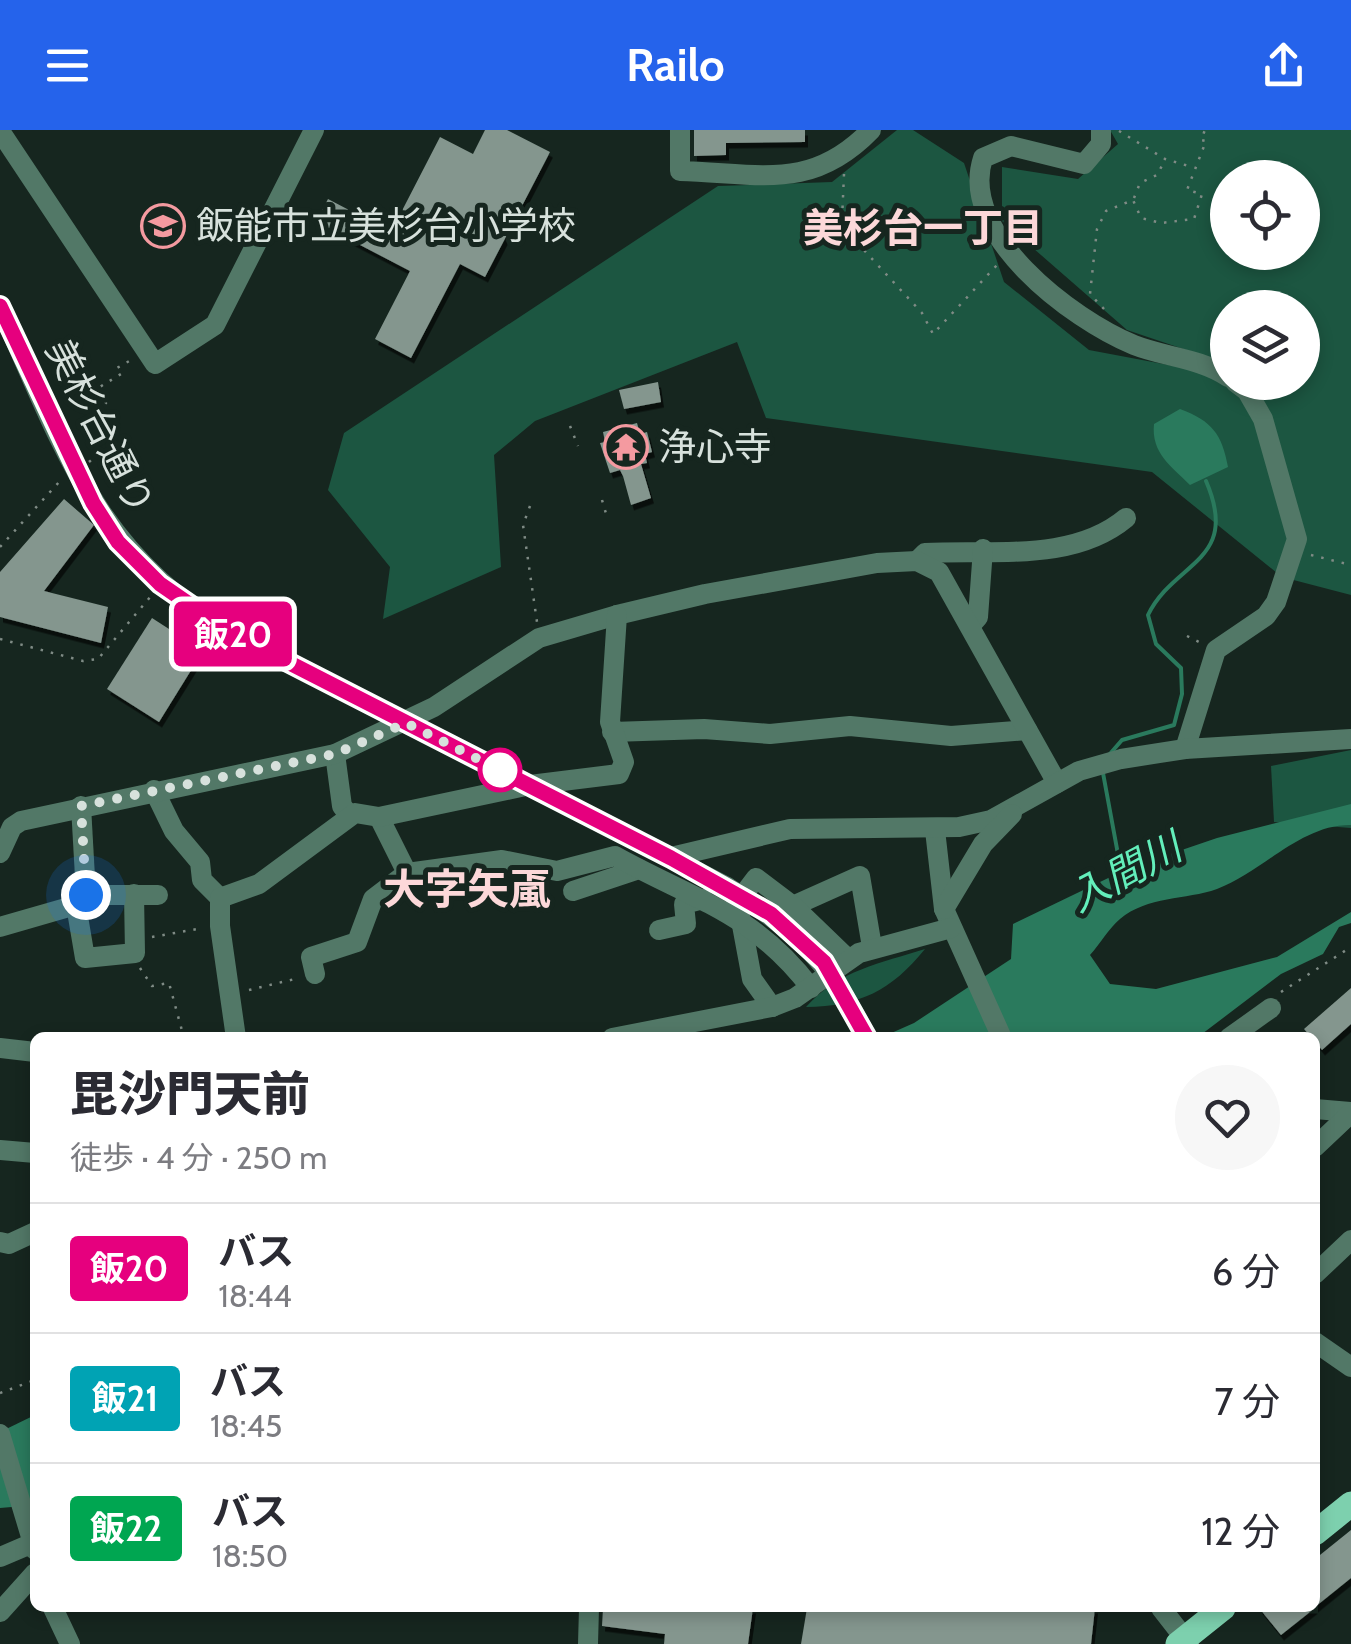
<!DOCTYPE html>
<html lang="ja">
<head>
<meta charset="utf-8">
<style>
  body { margin:0; font-family:Cabin,"Noto Sans JP",sans-serif; background:#f7f7f7; color:#2b2b33; height:100vh; display:flex; flex-direction:column; font-size:38px; white-space:nowrap }
  * { box-sizing:border-box; margin:0 }
  p { font-size:32px; color:#7c7c81 }
  .icon { flex:none; width:55px; height:55px; fill:none; stroke:currentColor; stroke-width:2; stroke-linecap:round; stroke-linejoin:round }
  .map { position:relative; flex:1; overflow:hidden }
  .drawer { position:absolute; left:30px; top:902px; width:1290px; height:580px; display:flex; flex-direction:column; background:#fff; border-radius:15px; box-shadow:0 5px 15px #0003 }
  .drawer>* { flex:none }
  .badge { padding:0 20px; border-radius:8px; font-size:35px; line-height:65px }
  .tools { position:absolute; left:1210px; top:30px; display:grid; gap:20px }
  .tools a { display:grid; place-items:center; width:110px; height:110px; border-radius:50%; background:#fff; box-shadow:0 5px 15px #0003; font-size:50px }
  .you { position:absolute; width:50px; height:50px; margin:-25px; border:8px solid #fff; border-radius:50%; background:#1a73e8; box-shadow:0 0 0 15px #1a73e833 }
  .map>.badge { position:absolute; translate:-50% -50%; box-shadow:0 0 0 5px #fff }
  .round { display:grid; place-items:center; flex:none; width:105px; height:105px; border-radius:52px; background:#f7f7f7 }
  .headline { display:flex; align-items:center; justify-content:space-between; height:170px; padding:0 40px }
  h1 { font-size:48px; font-weight:800; line-height:75px }
  ul { padding:0; list-style:none }
  li { display:flex; align-items:center; gap:30px; height:130px; padding:0 40px; border-top:2px solid #e1e1e2 }
  li div { flex:1 }
  li b { display:block; font-size:38px }
  li em { font-style:normal }
  li .badge { min-width:110px; font-weight:700; text-align:center }
  header { display:flex; justify-content:space-between; align-items:center; height:130px; padding:0 40px; background:#2563eb; color:#fff; font-size:45px; font-weight:800 }
  .map>svg:first-child { display:block }
</style>
</head>
<body>
<header><svg class="icon" aria-label="menu" viewBox="0 0 24 24"><path d="M4 6h16M4 12h16M4 18h16"/></svg>Railo<svg class="icon" aria-label="share" viewBox="0 0 24 24"><path d="M12 15V3M7 8l5-5 5 5M5 13v7h14v-7"/></svg></header>
<div class="map">
<svg width="1351" height="1514" viewBox="0 0 1351 1514">
  <defs>
    <filter id="shadow"><feDropShadow dx="3" dy="5.5" stdDeviation="0" flood-color="#0009"/></filter>
  </defs>
  <rect width="100%" height="100%" fill="#16261f"/>
  <g fill="#1c5641" fill-rule="evenodd">
    <path d="M897 0H913L964 33 1004 152 1089 220 1227 246 1228 252H1302V178H1228L1227 241 1207 227 1127 200 1002 91V37L1078 49 1118 14 1110 0H1351V465L1282 447 1152 342 766 288 737 212 535 291 494 325 501 437 383 489 390 437 328 360 344 303 718 56 832 52ZM1228 48H1302V122H1228Z"/>
    <polygon points="1351,620 1351,698 1274,692 1271,636"/>
    <path d="M925 819C891 861 860 876 806 877 839 840 881 833 925 819Z"/>
  </g>
  <g fill="#2a7a5d">
    <path d="M1180 279C1212 291 1222 304 1228 337L1190 355C1171 336 1151 323 1154 294Z"/>
    <path d="M1351 674V695C1301 694 1261 743 1217 759 1186 770 1147 766 1120 789 1109 798 1100 814 1090 825L1110 854 1156 859 1277 827 1351 782V793L1339 797 1323 824 1281 844 1198 907 880 908 914 893 1011 829 1013 794 1129 738 1217 708Z"/>
    <polygon points="35,1285 35,1375 0,1378 0,1302"/>
  </g>
  <g fill="none" stroke-linecap="round" stroke-linejoin="round">
    <g stroke="#2a7a5d" stroke-width="4">
      <path d="M1109 625 1122 610 1174 595 1182 564 1181 538 1156 514 1148 485C1174 431 1241 432 1206 351"/>
      <polyline points="1103,643 1122,746"/>
    </g>
  </g>
  <g fill="#84968e" filter="url(#shadow)">
    <polygon points="485,0 507,0 550,22 485,147 460,134 411,228 375,209 410,141 316,92 328,69 391,102 440,7 473,24"/>
    <polygon points="694,0 805,0 805,12 726,13 726,25 694,26"/>
    <polygon points="658,252 661,272 624,279 619,260"/>
    <polygon points="637,293 640,304 647,302 652,322 645,324 647,333 641,334 651,368 631,375 623,346 620,340 610,343 600,313 605,312 603,302"/>
    <polygon points="64,369 94,395 44,461 108,477 101,513 0,487 0,442"/>
    <polygon points="152,488 203,521 159,592 107,559"/>
    <polygon points="1351,858 1351,894 1322,920 1304,899"/>
    <polygon points="1351,1400 1351,1448 1315,1477 1315,1429"/>
    <polygon points="603,1478 753,1478 748,1514 664,1514 665,1504 602,1496"/>
    <polygon points="807,1478 1095,1478 1091,1514 801,1514"/>
    <polygon points="1259,1478 1315,1478 1281,1505"/>
  </g>
  <g fill="none" stroke-linecap="round" stroke-linejoin="round">
    <g stroke="#7f8b85" stroke-width="2.5" stroke-dasharray="2.5 8" stroke-linecap="butt">
      <polyline points="1119,1 1165,29 1192,37"/>
      <polyline points="844,44 842,90 850,105 922,183 933,204 997,135"/>
      <polyline points="1134,68 1140,53 1157,45 1165,30"/>
      <polyline points="1104,179 1090,164 1097,99 1106,81 1133,70 1141,88 1161,93 1194,89 1202,64 1187,60 1206,11 1201,10 1205,0"/>
      <polyline points="570,296 578,316"/>
      <polyline points="89,332 100,322 89,285 106,273 98,258 121,244 117,238 131,230"/>
      <polyline points="602,370 607,387"/>
      <polyline points="530,376 523,395 537,492"/>
      <polyline points="0,417 60,351"/>
      <polyline points="1311,425 1351,435"/>
      <polyline points="1187,506 1201,513"/>
      <polyline points="0,509 83,531 98,529 151,466"/>
      <polyline points="152,807 203,798"/>
      <polyline points="140,838 152,856 169,853 184,908"/>
      <polyline points="249,860 299,848"/>
      <polyline points="1281,862 1351,817"/>
      <polyline points="0,1263 35,1250"/>
    </g>
    <g stroke="#527867" stroke-width="20">
      <path d="M680 0V41C759 43 811 62 871 0"/>
      <path d="M1101 0V14L1084 34 1011 16 983 28C958 104 1071 189 1134 215 1164 227 1200 228 1228 247"/>
      <polyline points="0,1 155,234 215,195 314,0"/>
      <path d="M0 176C61 311 95 424 231 503L727 757"/>
      <path d="M917 431 925 423C992 419 1072 433 1126 388"/>
      <polyline points="970,496 978,487 983,419"/>
      <polyline points="612,602 704,599 770,604 850,596 951,606 1027,600"/>
      <polyline points="1185,619 1216,520 1266,486 1276,472 1297,409 1263,289 1247,261 1235,252"/>
      <polyline points="335,624 342,676 349,685"/>
      <polyline points="154,660 174,701 200,732 202,750 220,768"/>
      <polyline points="81,676 86,765"/>
      <polyline points="379,687 407,743"/>
      <polyline points="935,700 944,779 1002,908"/>
      <polyline points="0,723 12,697 21,691 335,624 434,577 539,508 617,485 705,464 877,433 917,431 939,442 1057,653"/>
      <polyline points="671,727 790,699 959,697 991,690 1079,641 1121,629 1185,619 1351,609"/>
      <polyline points="573,761 639,739"/>
      <polyline points="76,775 85,828 135,823 134,764"/>
      <polyline points="793,776 860,746 872,817"/>
      <polyline points="734,777 756,748 793,776 847,828"/>
      <polyline points="944,779 983,714 1012,684"/>
      <polyline points="741,790 752,849 772,877"/>
      <polyline points="0,797 76,775 86,765 158,765"/>
      <polyline points="659,800 686,794 684,774 703,769"/>
      <path d="M315 844 311 827 357 812 373 769 407 743 502 730 557 741 615 726C694 770 753 782 811 858"/>
      <polyline points="236,908 220,796 220,768 259,754 355,683 379,687 530,655 619,644 624,632 610,592 617,485"/>
      <polyline points="612,908 772,877 795,868 859,823 951,798"/>
      <polyline points="1229,908 1271,878"/>
      <polyline points="0,918 35,922"/>
      <polyline points="1315,979 1351,982"/>
      <polyline points="1315,1017 1351,983"/>
      <polyline points="0,1020 35,1023"/>
      <polyline points="0,1112 9,1114 35,1102"/>
      <polyline points="1315,1144 1351,1110"/>
      <polyline points="1315,1212 1351,1237"/>
      <polyline points="0,1304 35,1420"/>
      <polyline points="0,1427 33,1413"/>
      <polyline points="53,1478 70,1514"/>
      <polyline points="1161,1478 1189,1514"/>
      <polyline points="0,1482 35,1443"/>
      <polyline points="588,1514 589,1478"/>
    </g>
    <g stroke="#7dd0ae" stroke-width="25">
      <polyline points="1315,1403 1351,1374"/>
      <polyline points="1178,1514 1223,1478"/>
    </g>
    <path stroke="#527867" stroke-width="20" d="M727 757C797 800 831 833 867 908"/>
  </g>
  <g fill="none" stroke-linecap="round" stroke-linejoin="round">
    <g stroke="#fff" stroke-width="22">
      <polyline id="line" points="0,176 93,373 118,412 160,454 231,503 671,728 771,784 824,832 867,908"/>
    </g>
    <use href="#line" stroke="#e6007e" stroke-width="15"/>
    <polyline stroke="#d7e1dc" stroke-width="10" stroke-dasharray="0 18" points="86,765 81,676 335,624 406,593 500,640"/>
  </g>
  <defs>
    <g id="school-ring" transform="scale(2.25)"><circle r="9.5" fill="#16261f" stroke="#f49aa0" stroke-width="1.5"/><path d="M0-5L7-2L0 1L-7-2ZM-4 1L0 2.5L4 1V4Q0 6-4 4Z" fill="#f49aa0"/></g>
    <g id="temple-ring" transform="scale(2.25)"><circle r="9.5" fill="#16261f" stroke="#f49aa0" stroke-width="1.5"/><path d="M0-6L5-2H3V0L6.5 2.5H4V6H1.5V3h-3V6H-4V2.5H-6.5L-3 0V-2H-5Z" fill="#f49aa0"/></g>
  </defs>
  <g fill-rule="evenodd">
    <use href="#school-ring" x="163" y="96"/>
    <use href="#temple-ring" x="626" y="317"/>
  </g>
  <circle fill="#fff" stroke="#e6007e" stroke-width="5" cx="500" cy="640" r="20"/>
  <g text-anchor="middle" stroke-width="10" stroke-linejoin="round" paint-order="stroke">
    <g font-size="38" fill="#d7e1dc" stroke="#16261f" text-anchor="start">
      <text x="196" y="109">飯能市立美杉台小学校</text>
      <text x="658" y="330">浄心寺</text>
    </g>
    <g font-size="38" fill="#d7e1dc" stroke="#16261f">
      <text transform="translate(100 297) rotate(63)" y="13">美杉台通り</text>
    </g>
    <g font-size="40" font-weight="bold" fill="#fcd8d9" stroke="#16261f">
      <text x="923" y="112">美杉台一丁目</text>
    </g>
    <g font-size="40" font-style="italic" fill="#63efbb" stroke="#16261f">
      <text transform="translate(1125 742) rotate(-28)" y="14">入間川</text>
    </g>
    <g font-size="42" font-weight="bold" fill="#fcd8d9" stroke="#16261f">
      <text x="467" y="774">大字矢颪</text>
    </g>
  </g>
</svg>
<div class="tools">
<a><svg class="icon" aria-label="locate" viewBox="0 0 24 24"><circle cx="12" cy="12" r="6"/><path d="M12 2v4M12 18v4M2 12h4M18 12h4"/></svg></a>
<a><svg class="icon" aria-label="layers" viewBox="0 0 24 24"><path d="M12 4l9 5-9 5-9-5zM3 14l9 5 9-5"/></svg></a>
</div>
<div class="you" style="left:86px;top:765px"></div>
<b class="badge" style="left:233px;top:504px;background:#e6007e;color:#fff">飯20</b>
<section class="drawer">
<div class="headline"><div><h1>毘沙門天前</h1><p>徒歩 · 4 分 · 250 m</p></div><a class="round"><svg class="icon" aria-label="heart" viewBox="0 0 24 24"><path d="M12 20l-8-8c-3-5 5-10 8-4 3-6 11-1 8 4z"/></svg></a></div>
<ul>
<li><span class="badge" style="background:#e6007e;color:#fff">飯20</span><div><b>バス</b><p>18:44</p></div><em>6 分</em></li>
<li><span class="badge" style="background:#00a3b4;color:#fff">飯21</span><div><b>バス</b><p>18:45</p></div><em>7 分</em></li>
<li><span class="badge" style="background:#00a651;color:#fff">飯22</span><div><b>バス</b><p>18:50</p></div><em>12 分</em></li>
</ul>
</section>
</div>
</body>
</html>
